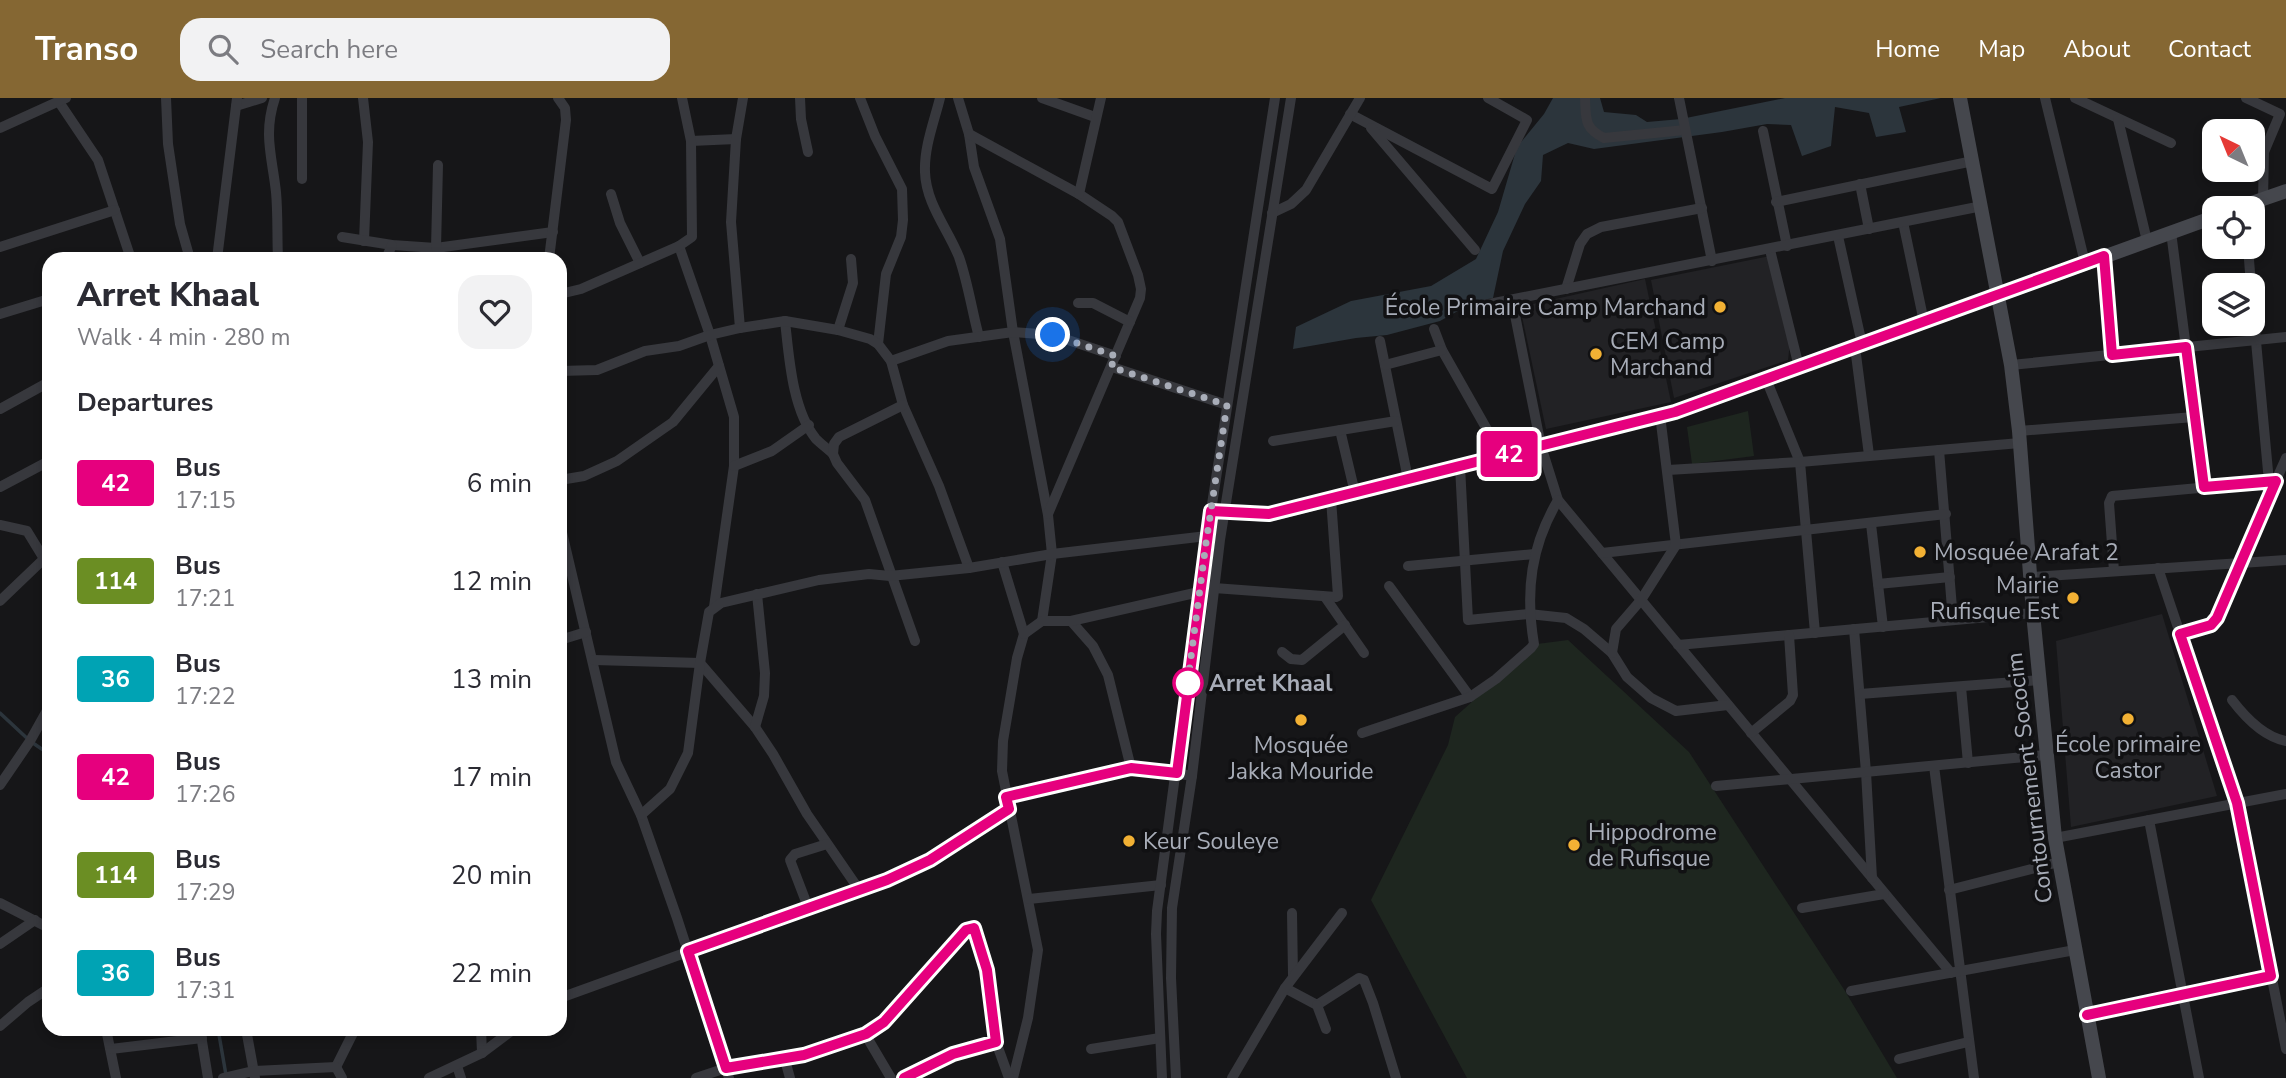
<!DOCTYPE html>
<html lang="en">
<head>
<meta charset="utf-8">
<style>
  body { margin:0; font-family:"Nunito Sans",sans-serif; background:#f2f2f3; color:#2b2b33; height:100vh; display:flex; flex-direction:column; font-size:26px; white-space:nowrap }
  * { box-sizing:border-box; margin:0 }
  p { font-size:23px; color:#7c7c81 }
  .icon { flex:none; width:38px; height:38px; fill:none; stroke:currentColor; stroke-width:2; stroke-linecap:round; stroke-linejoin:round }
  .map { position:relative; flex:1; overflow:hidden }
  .details { position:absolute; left:42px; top:154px; width:525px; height:784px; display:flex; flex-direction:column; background:#fff; border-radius:21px; box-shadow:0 4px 10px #0003 }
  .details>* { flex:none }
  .badge { padding:0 14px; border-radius:5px; font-size:24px; line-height:46px }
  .needle { width:46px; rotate:317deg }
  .controls { position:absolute; left:2202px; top:21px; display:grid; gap:14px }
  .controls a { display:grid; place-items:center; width:63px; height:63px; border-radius:14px; background:#fff; box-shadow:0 4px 10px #0003; font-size:35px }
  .you { position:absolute; width:35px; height:35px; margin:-18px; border:5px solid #fff; border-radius:50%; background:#1a73e8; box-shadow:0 0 0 10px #1a73e833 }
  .map>.badge { position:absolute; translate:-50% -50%; box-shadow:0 0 0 4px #fff }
  h2 { padding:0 35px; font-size:26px; line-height:63px }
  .round { display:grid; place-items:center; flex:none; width:74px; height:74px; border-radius:21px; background:#f2f2f3 }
  .summary { display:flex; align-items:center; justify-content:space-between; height:119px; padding:0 35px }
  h1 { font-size:33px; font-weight:800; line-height:52px }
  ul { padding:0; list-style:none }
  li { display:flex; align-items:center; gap:21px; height:98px; padding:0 35px }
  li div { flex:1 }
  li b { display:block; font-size:26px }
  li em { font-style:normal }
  li .badge { min-width:77px; font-weight:700; text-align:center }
  header { display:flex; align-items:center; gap:42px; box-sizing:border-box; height:98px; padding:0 35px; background:#856733; color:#fff }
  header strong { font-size:33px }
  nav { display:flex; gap:38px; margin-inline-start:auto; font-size:24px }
  .search { width:490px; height:63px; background:#f2f2f3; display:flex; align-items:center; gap:18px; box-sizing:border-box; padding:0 24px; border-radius:21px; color:#7c7c81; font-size:26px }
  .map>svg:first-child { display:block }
</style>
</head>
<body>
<header>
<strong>Transo</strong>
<div class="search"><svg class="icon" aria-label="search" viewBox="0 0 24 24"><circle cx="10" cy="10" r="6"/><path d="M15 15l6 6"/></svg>Search here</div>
<nav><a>Home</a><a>Map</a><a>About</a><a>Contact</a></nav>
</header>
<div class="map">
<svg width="2286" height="980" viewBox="0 0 2286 980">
  <rect width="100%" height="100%" fill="#161618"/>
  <g fill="#222225">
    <polygon points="1770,158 1791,236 1788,262 1674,300 1651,182"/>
    <polygon points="1645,181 1671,304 1546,331 1520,209"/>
    <polygon points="2162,516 2217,698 2071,729 2056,543"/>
  </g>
  <g fill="#1e261f">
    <polygon points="1748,313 1754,358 1692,366 1687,329"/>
    <polygon points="1568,542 1689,654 1845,893 1897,980 1467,980 1371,802 1448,647 1455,619 1537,546"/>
  </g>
  <polygon fill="#2c353c" points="1553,0 1600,0 1604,14 1636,17 1647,24 1681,21 1785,0 1941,0 1899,9 1906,34 1876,39 1869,15 1835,9 1831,48 1802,58 1791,27 1767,26 1722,34 1594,51 1568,45 1543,57 1541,83 1525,106 1503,153 1493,200 1474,204 1440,223 1387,237 1356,240 1293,251 1296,229 1351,203 1431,188 1476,161 1498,114 1517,49 1544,16"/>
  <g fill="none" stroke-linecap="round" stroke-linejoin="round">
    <g stroke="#2c353c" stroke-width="3.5">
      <polyline points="0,615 30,643 49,656"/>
      <polyline points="218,931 226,977"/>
    </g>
    <g stroke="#37383d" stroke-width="10">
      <polyline points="166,0 168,46 180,126 190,161"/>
      <path d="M275 0C263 36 272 58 276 94 278 116 277 139 278 161"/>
      <polyline points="363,0 368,44 364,143"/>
      <polyline points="800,0 801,21 808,54"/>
      <polyline points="860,0 875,38 902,91 903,122 901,139 886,176 878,246"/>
      <path d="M940 0C934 24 924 49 925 74 926 106 948 131 959 159 968 185 972 213 979 239"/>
      <polyline points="958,0 969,36 974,69 1000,141 1013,234 1048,417 1052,456 1042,523"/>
      <polyline points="1042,0 1095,19"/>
      <path d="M1585 0C1586 21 1584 30 1604 40L1685 32"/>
      <polyline points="1679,0 1712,163"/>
      <polyline points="2045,0 2085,165"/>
      <polyline points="2075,0 2171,45"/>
      <polyline points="2246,0 2280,16 2264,54 2263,101"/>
      <polyline points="59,4 98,62 131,161"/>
      <polyline points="236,8 262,0"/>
      <polyline points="1350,16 1492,91 1527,22 1488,0"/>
      <polyline points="2118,21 2147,143"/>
      <polyline points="0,30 66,0"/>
      <polyline points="1371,30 1475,152"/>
      <polyline points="1763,33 1787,148"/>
      <polyline points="969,36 1079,96 1112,118 1118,124 1138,177 1141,191 1140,200 1048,416"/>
      <polyline points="691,43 736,41"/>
      <polyline points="302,81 302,0"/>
      <polyline points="1860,86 1869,131"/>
      <polyline points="611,96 620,125 640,165"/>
      <polyline points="1079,96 1101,0"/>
      <polyline points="1776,104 1973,63"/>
      <polyline points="1272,115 1291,106 1306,92 1360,0"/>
      <polyline points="1903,124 1924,224"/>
      <polyline points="2171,134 2204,389"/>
      <polyline points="1838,138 1862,246"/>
      <polyline points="342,139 392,147 436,150 553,134"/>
      <polyline points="679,148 710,237 734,319 734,368 714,509"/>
      <polyline points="0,149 115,112"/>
      <polyline points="2248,149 2251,187"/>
      <polyline points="436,150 438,67"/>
      <polyline points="1770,152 1799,269"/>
      <polyline points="2104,158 2112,257"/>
      <polyline points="217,161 237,0"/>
      <polyline points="386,161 392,147"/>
      <polyline points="549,161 566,22 565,10 558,0"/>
      <polyline points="1566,191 1580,146 1587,136 1601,129 1702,110"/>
      <polyline points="560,196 581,191 679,148 692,139 691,43 682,0"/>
      <polyline points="2252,200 2269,384"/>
      <polyline points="1512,202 1541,348 1558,402 1951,875"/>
      <polyline points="1078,205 1093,205 1130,224"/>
      <polyline points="1474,209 1982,108"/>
      <polyline points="0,216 49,201"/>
      <path d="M785 223C789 258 792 312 816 341 821 346 828 351 833 356"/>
      <polyline points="740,230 731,124 736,41 743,0"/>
      <polyline points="1434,231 1442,252 1502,358"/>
      <polyline points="838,232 853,185 851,161"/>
      <polyline points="1380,243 1408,381"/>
      <polyline points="1855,249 1869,357"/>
      <polyline points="891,263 948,243 1013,234 1053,237 1116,258"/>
      <polyline points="1385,267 1442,252"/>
      <polyline points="2011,267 2286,239"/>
      <polyline points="1112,269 1227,307"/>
      <polyline points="560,273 597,272 645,253 679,248 710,237 740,230 785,223 838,232 870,241 878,246 891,263 903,307 939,388 969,470"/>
      <polyline points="1766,281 1800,364 1815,535"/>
      <polyline points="903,307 839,339 834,346 833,356 837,365 865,402 915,543"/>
      <polyline points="0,311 49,284"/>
      <polyline points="1340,332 1355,395"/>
      <polyline points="2019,333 2194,319"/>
      <polyline points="1273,343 1396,323"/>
      <polyline points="1939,352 1953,522"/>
      <polyline points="734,368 772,353 809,327"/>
      <polyline points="1460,368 1468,522 1529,516 1566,520 1584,531 1612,555 1627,579 1651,600 1676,613 1728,607"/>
      <polyline points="1668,372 1800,364 2020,345"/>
      <polyline points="560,382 584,378 617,363 673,324 719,268"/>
      <polyline points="0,389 49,363"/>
      <polyline points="560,426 616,664 641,717 677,820 729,980"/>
      <polyline points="1871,426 1883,529"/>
      <polyline points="0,427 27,433 49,469"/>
      <polyline points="1602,455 1946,416"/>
      <polyline points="1002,464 1024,536 1017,560 1003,643 1002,673 1038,852 1028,920 1013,980"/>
      <polyline points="1408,468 1535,456"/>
      <polyline points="2158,470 2237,705 2286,951"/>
      <polyline points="2114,473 2109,405 2112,398 2275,383"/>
      <polyline points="2031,479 2286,462"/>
      <polyline points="1878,486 1950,479"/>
      <polyline points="1389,488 1470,599"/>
      <polyline points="1214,490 1336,499 1338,498 1331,401"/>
      <polyline points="1325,499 1364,555"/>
      <polyline points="0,503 49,456"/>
      <polyline points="1071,523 1093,548 1108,577 1131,670"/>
      <polyline points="1854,531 1866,674 1872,780"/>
      <polyline points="2180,535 2211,527 2217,520 2239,465 2286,360"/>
      <polyline points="1024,536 1042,523 1071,523 1199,494"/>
      <polyline points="560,542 586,534"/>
      <polyline points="1678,547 2033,515"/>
      <polyline points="1282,554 1291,561 1302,562 1345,527"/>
      <polyline points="1612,555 1616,531 1641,502 1676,447 1660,317"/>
      <polyline points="594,562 700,565 755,629 773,656 807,716 860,793"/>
      <polyline points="1961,589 1968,665"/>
      <polyline points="1860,596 2039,582"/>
      <path d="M2232 602C2245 619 2264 639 2286 643"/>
      <polyline points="755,629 764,598 765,575 757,496"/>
      <path d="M1362 635 1470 599 1496 581 1531 550 1534 546C1525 493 1531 448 1558 402"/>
      <polyline points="1751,635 1790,603 1793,597 1789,537"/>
      <polyline points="1934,668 1974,980"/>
      <polyline points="0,687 30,643 49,609"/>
      <polyline points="1716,688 2046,657"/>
      <polyline points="1006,699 1131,670 1149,670 1192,678"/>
      <polyline points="641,717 670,691 688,655 700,565 709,514 721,505 819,482 869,476 890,478 969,470 1052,456 1207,438"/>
      <polyline points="2149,722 2199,980"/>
      <polyline points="2055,740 2286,696"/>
      <polyline points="1949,792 2059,764"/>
      <polyline points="1029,801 1161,787"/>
      <polyline points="0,805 49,830"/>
      <polyline points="808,809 790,762 795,756 827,746"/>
      <polyline points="1802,810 1884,796"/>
      <polyline points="1292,815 1293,877"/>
      <polyline points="0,846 35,822"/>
      <polyline points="1285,890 1317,907 1359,880 1364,882 1373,905 1396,980"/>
      <polyline points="1851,893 2075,852"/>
      <polyline points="560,900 887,782 930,762 1009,711"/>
      <polyline points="1317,907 1326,931"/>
      <polyline points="2087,917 2271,878"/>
      <polyline points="0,928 28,904 49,890"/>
      <polyline points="106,931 116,980"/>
      <polyline points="200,931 208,980"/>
      <polyline points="246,931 255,980"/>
      <polyline points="481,931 482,955"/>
      <polyline points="865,936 891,980"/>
      <polyline points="111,951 202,940"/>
      <polyline points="1091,951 1160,940"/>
      <polyline points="1899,961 1968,944"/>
      <polyline points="785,962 790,980"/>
      <polyline points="457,968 461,980"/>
      <polyline points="336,969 355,931"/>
      <polyline points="223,980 253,973 336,969 342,980"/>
      <polyline points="429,980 482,955 514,931"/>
      <polyline points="696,980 726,970 804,957 865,936 884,924 966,832 972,830 976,832 987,872 996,944"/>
      <polyline points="904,980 953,956 996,944 1009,980"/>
      <polyline points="1162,980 1156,836 1157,813 1206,445 1275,0"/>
      <polyline points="1176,980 1171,880 1172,810 1192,678 1220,442 1291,0"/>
      <polyline points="1232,980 1285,890 1342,815"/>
    </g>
    <g stroke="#45474d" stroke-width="14">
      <polyline points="1960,0 2011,267 2019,333 2033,515 2055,740 2099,980"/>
      <polyline points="2237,110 2286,93"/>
      <polyline points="1211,413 1269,417 1675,314 2214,119"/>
    </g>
  </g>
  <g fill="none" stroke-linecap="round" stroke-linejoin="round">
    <g stroke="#fff" stroke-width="16">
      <polyline id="line" points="904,980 953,956 996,944 987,872 974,830 966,832 884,924 866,936 804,957 726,970 688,853 887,782 930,762 1009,711 1006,699 1131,670 1177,675 1211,413 1269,416 1675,314 2104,158 2112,257 2186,249 2204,389 2276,383 2217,520 2211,527 2180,536 2237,705 2271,878 2087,917"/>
    </g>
    <use href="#line" stroke="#e6007e" stroke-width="10"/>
    <polyline stroke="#a8adb8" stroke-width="7" stroke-dasharray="0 12.6" points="1053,237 1116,258 1111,269 1227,307 1206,445 1186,597 1188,585"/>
  </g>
  <g fill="#f2b134" stroke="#111113" stroke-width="2.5">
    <circle cx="1720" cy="209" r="7"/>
    <circle cx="1596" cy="256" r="7"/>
    <circle cx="1920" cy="454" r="7"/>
    <circle cx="2073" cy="500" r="7"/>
    <circle cx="2128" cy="621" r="7"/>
    <circle cx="1301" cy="622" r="7"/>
    <circle cx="1129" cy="743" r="7"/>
    <circle cx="1574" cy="747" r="7"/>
  </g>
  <circle fill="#fff" stroke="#e6007e" stroke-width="3.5" cx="1188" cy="585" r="14"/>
  <g text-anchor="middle" stroke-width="7" stroke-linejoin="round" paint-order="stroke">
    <g font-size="23" fill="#a8adb8" stroke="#111113" text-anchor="start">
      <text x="1706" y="217" text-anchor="end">École Primaire Camp Marchand</text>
      <text x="1610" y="251">CEM Camp<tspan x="1610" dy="26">Marchand</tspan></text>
      <text x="1934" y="462">Mosquée Arafat 2</text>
      <text x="2059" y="495" text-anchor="end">Mairie<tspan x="2059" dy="26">Rufisque Est</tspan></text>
      <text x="2128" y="654" text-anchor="middle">École primaire<tspan x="2128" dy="26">Castor</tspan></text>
      <text x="1301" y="655" text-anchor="middle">Mosquée<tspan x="1301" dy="26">Jakka Mouride</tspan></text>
      <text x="1588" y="742">Hippodrome<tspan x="1588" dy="26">de Rufisque</tspan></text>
      <text x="1143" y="751">Keur Souleye</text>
    </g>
    <g font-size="23" font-weight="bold" fill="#a8adb8" stroke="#111113" text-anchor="start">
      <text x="1209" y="593">Arret Khaal</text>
    </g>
    <g font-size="23" fill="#a8adb8" stroke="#111113">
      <text transform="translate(2029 680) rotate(-97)" y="8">Contournement Sococim</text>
    </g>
  </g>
</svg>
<div class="controls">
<a><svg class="needle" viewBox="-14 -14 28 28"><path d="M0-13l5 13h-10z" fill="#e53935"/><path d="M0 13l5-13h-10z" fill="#7c7c81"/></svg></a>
<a><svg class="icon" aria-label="locate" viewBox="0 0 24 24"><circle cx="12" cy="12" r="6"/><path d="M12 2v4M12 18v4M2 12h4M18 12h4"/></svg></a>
<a><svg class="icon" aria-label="layers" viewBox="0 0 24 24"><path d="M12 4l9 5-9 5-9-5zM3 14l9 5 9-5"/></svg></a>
</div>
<div class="you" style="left:1053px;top:237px"></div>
<b class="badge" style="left:1509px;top:356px;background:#e6007e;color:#fff">42</b>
<section class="details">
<div class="summary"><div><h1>Arret Khaal</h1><p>Walk · 4 min · 280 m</p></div><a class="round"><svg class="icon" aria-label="heart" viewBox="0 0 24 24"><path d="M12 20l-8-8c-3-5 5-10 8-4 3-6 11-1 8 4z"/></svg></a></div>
<h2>Departures</h2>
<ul>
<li><span class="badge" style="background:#e6007e;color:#fff">42</span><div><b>Bus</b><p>17:15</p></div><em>6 min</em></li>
<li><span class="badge" style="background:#6b8e23;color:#fff">114</span><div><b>Bus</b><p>17:21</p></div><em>12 min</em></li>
<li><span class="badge" style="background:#00a3b4;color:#fff">36</span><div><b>Bus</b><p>17:22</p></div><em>13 min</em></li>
<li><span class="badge" style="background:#e6007e;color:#fff">42</span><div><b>Bus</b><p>17:26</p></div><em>17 min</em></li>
<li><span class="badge" style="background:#6b8e23;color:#fff">114</span><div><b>Bus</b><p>17:29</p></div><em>20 min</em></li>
<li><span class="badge" style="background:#00a3b4;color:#fff">36</span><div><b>Bus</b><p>17:31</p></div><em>22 min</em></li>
</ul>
</section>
</div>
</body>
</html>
